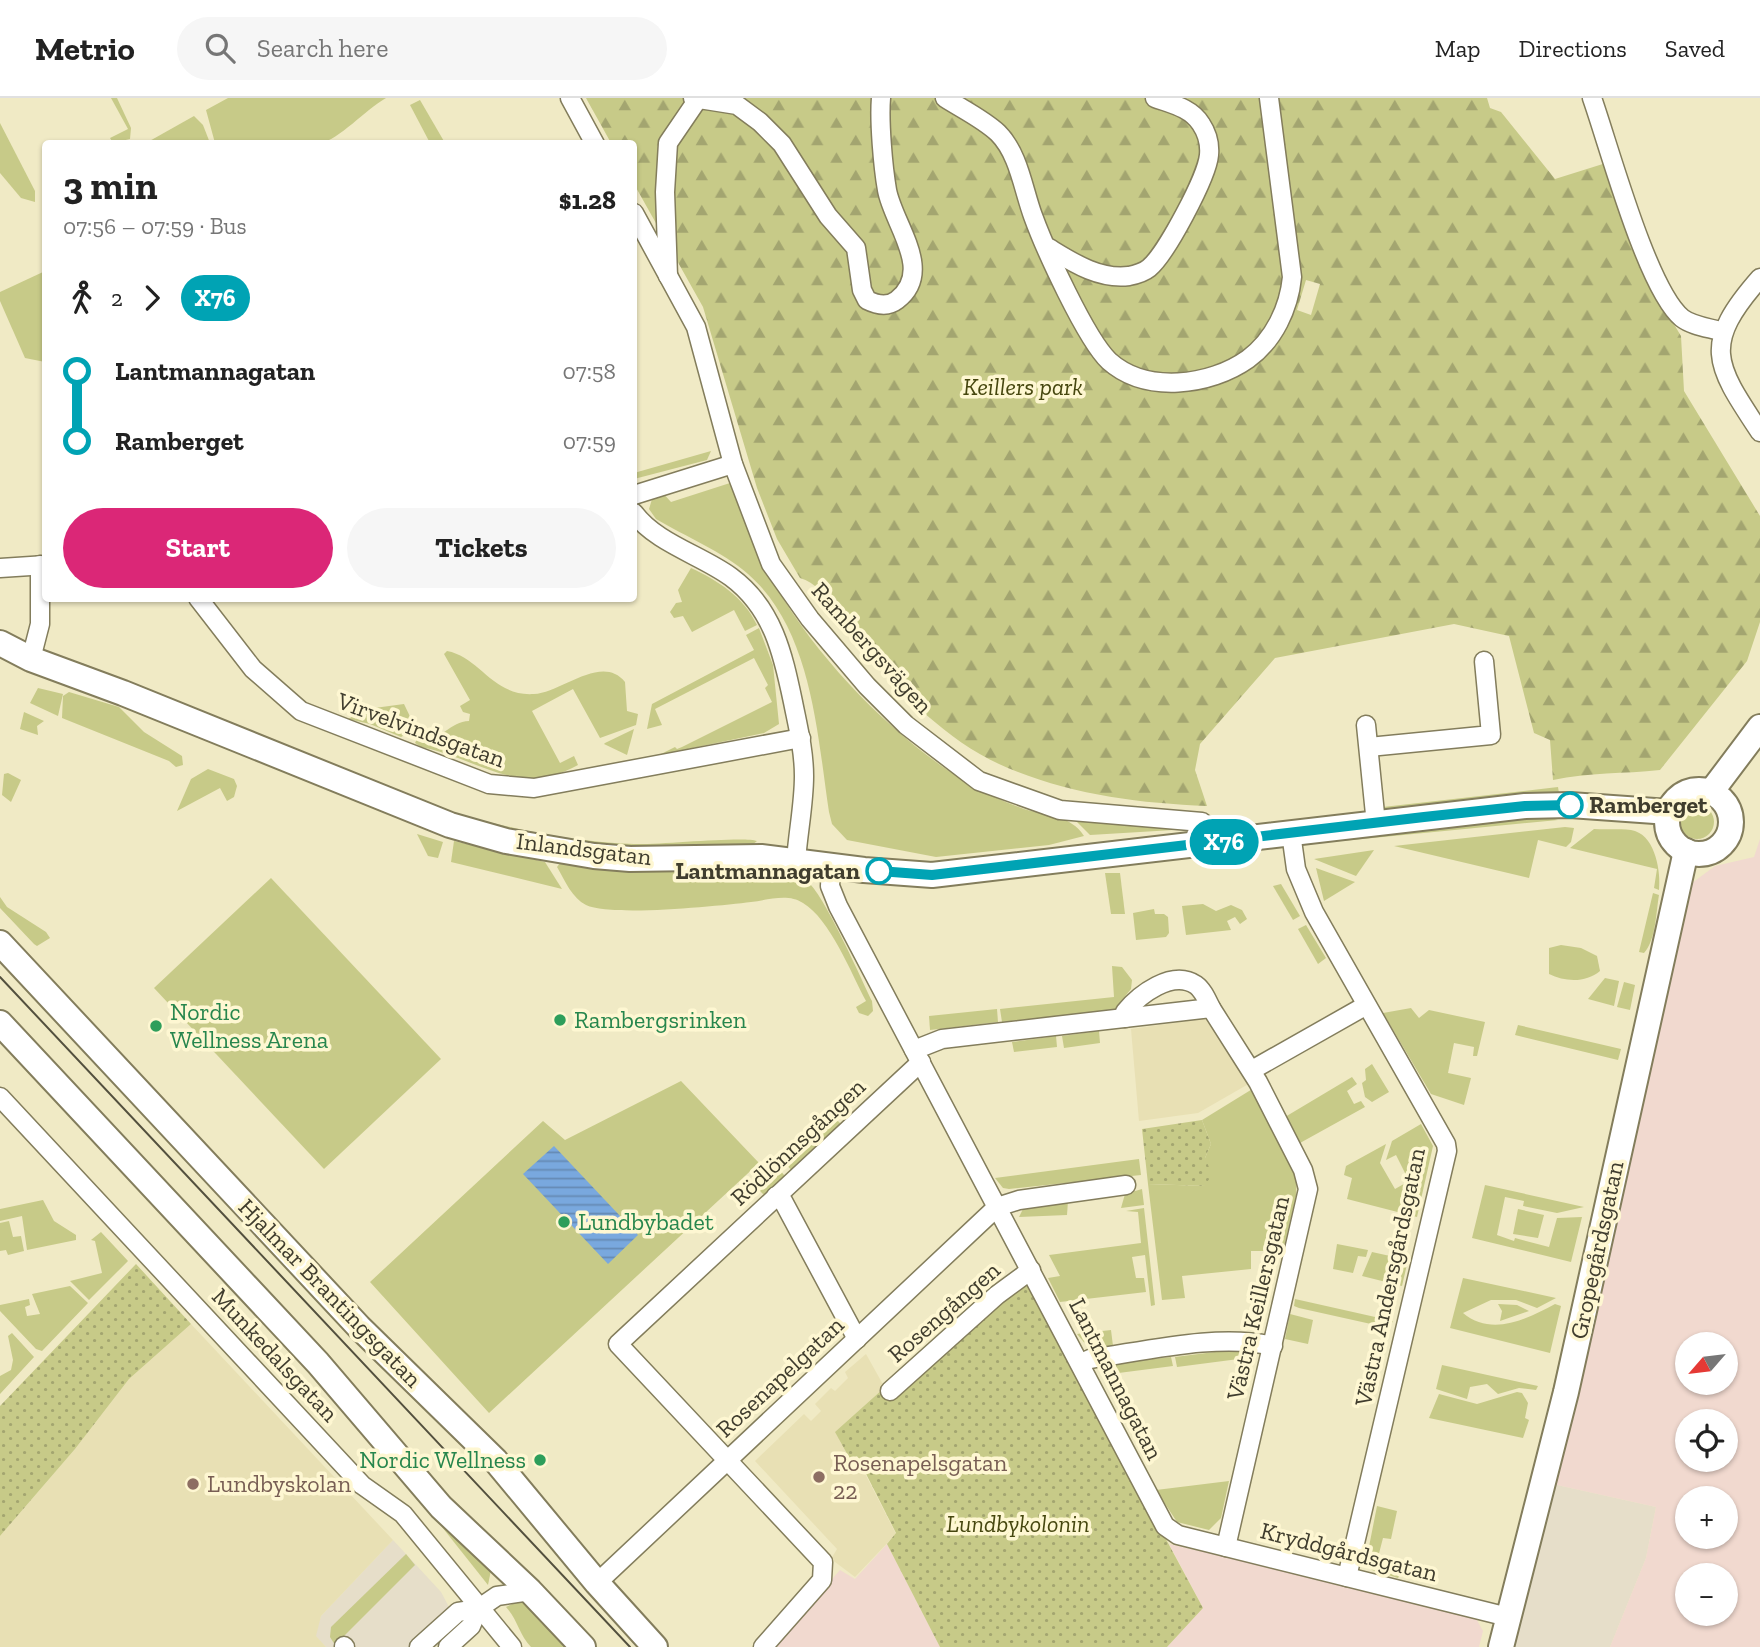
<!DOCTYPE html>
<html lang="en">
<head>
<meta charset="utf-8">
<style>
  body { margin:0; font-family:"Zilla Slab",serif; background:#f6f6f6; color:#222; height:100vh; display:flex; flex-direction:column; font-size:26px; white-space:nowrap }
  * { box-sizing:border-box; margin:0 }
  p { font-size:23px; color:#767676 }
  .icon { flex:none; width:38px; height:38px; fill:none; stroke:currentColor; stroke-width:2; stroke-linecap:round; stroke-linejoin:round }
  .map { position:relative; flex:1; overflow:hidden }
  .details { position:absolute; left:42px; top:42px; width:595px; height:462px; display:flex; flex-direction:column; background:#fff; border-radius:7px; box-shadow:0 2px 5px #0004 }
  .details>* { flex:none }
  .badge { padding:0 14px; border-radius:23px; font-size:24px; line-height:46px }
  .needle { width:46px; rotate:242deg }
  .buttons { position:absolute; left:1675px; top:1234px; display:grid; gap:14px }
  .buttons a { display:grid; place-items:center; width:63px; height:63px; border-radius:50%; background:#fff; box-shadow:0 2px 5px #0004; font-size:35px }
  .map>.badge { position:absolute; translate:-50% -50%; box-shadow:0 0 0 4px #fff }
  .legs { display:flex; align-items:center; gap:10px; height:77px; padding:0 21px; font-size:23px }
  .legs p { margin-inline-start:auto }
  .head { display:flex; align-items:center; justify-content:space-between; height:119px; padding:0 21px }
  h1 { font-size:38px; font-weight:800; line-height:52px }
  .button { display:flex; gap:14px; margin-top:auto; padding:14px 21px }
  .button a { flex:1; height:80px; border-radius:42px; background:#db2777; color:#fff; font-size:28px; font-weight:800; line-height:80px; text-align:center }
  .button a+a { background:#f6f6f6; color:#222 }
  ul { padding:0 21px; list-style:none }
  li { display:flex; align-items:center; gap:24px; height:70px; font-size:26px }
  li i { display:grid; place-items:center; width:10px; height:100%; margin:0 9px; background:currentColor }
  li i::after { content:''; width:18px; height:18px; margin:-9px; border:5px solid; border-radius:50%; background:#fff }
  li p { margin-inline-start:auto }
  li:first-child i { background:linear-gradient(#0000 50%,currentColor 0) }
  li:last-child i { background:linear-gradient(currentColor 50%,#0000 0) }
  header { display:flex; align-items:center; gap:42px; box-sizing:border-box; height:98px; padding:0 35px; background:#fff; border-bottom:2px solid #e0e0e0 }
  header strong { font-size:33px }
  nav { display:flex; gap:38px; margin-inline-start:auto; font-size:24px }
  .search { width:490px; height:63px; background:#f6f6f6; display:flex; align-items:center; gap:18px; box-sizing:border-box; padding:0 24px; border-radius:38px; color:#767676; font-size:26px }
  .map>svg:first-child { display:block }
</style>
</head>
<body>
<header>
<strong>Metrio</strong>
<div class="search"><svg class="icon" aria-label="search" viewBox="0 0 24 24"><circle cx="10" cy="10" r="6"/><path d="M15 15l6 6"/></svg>Search here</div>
<nav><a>Map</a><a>Directions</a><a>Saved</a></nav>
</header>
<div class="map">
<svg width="1760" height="1549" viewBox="0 0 1760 1549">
  <defs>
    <pattern id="forest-firs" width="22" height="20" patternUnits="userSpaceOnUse" patternTransform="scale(1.75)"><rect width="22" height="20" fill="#c7ca88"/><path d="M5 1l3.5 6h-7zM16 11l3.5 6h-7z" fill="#a3a570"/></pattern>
    <pattern id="park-dots" width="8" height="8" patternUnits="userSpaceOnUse" patternTransform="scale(1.75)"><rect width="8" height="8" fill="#c7ca88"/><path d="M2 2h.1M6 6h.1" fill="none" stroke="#a3a570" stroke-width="1.8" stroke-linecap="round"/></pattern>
    <pattern id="water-rules" width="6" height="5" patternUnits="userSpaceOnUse" patternTransform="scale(1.75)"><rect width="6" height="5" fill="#79a8de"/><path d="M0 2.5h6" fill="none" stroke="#658ab4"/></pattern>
  </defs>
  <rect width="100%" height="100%" fill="#f0eac5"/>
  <g fill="#e6dec9">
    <polygon points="1548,1385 1656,1409 1646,1460 1610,1549 1509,1549"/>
    <polygon points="393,1442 441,1494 449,1509 409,1549 326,1549 315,1538 321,1518"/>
  </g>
  <g fill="#f1d9cf" fill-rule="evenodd">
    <path d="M1760 741V1549H1610L1646 1460 1656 1409 1548 1385 1688 788 1715 768 1754 759ZM1687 1246H1726V1284H1687ZM1687 1323H1726V1362H1687ZM1687 1400H1726V1438H1687ZM1687 1477H1726V1516H1687Z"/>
    <polygon points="887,1446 940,1549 773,1549 840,1472 855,1481"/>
    <polygon points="1169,1446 1473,1515 1483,1533 1479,1549 1167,1549 1203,1510"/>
  </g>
  <g fill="#e8e0b4">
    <polygon points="1209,920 1252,984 1198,1015 1139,1023 1131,931"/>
    <polygon points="191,1226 393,1442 321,1518 316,1538 326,1549 0,1549 0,1438 75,1351 129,1281"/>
    <polygon points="866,1256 885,1290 850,1361 856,1358 896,1436 855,1479 831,1461 837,1451 755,1363 804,1316 811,1323 821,1313 815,1306 831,1290 835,1293 848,1280 845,1274"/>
  </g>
  <g fill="#c7ca88">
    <polygon points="111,0 117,0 131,30 130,41 113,45 110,40 128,31"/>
    <path d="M228 0H386C365 12 340 41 319 46 296 51 241 46 215 45L206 12Z"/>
    <polygon points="420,2 445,45 430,45 410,7"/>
    <polygon points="194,18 203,27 210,45 146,45"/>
    <polygon points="0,25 35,93 35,104 21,100 0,75"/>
    <polygon points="43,174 46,175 45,264 25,260 0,203 0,194"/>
    <polygon points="711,353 707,362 634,381 634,375"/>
    <path d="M730 385C745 422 758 458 778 492 821 565 898 644 971 687 988 697 1005 704 1024 711 1046 718 1071 717 1084 738L1049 747 936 759 847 742 832 726 829 714C817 635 812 532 748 476 722 453 686 439 656 421L649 411 653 398 661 393 671 404Z"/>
    <path d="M691 470C717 482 744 499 757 527L745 533 734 512 692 534 683 518 674 520 670 514 676 505 682 504 678 492Z"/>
    <polygon points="759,530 773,567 779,626 764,635 659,657 675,649 677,651 682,649 772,604 765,590 768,587 754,560 655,611 662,627 647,631 652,606 754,552 746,537"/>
    <path d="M447 553C480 559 493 599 534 596 561 595 602 555 625 584L627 613 638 616 636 627 600 640 573 591 532 613 560 665 574 658 578 667C517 701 476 659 421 649L415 645 417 641C440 646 448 624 469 623L470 616 463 614 460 608 470 602 444 556Z"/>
    <path d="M82 565 445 712C507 730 569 744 634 746 658 747 744 738 757 743L752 747 639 751 528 738 457 719 80 566Z"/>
    <polygon points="38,590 63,596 58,618 30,605"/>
    <polygon points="69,594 119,609 144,634 182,658 183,667 176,669 169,663 62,620 63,598"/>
    <polygon points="404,606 416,631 401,639 370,626 348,621 367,611"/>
    <polygon points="24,614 44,623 37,628 38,637 20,631"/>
    <polygon points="634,631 627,657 604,646 605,645"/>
    <polygon points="208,671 234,681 237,688 234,699 227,703 220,690 177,713 191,681"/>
    <polygon points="8,675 21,682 11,704 2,697 4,676"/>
    <polygon points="1558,689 1559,695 1385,713 1383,709"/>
    <circle cx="1697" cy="724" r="17"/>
    <polygon points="1544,718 1558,722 1342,743 1344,741"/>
    <polygon points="1073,720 1190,731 1090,737"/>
    <polygon points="1565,729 1574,730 1571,744 1566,749 1538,742 1529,780 1394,748"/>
    <path d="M1594 731C1608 732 1625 730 1635 733 1656 740 1661 775 1659 792L1654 790 1657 771 1570 750Z"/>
    <polygon points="417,736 443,744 438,760 428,758"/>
    <polygon points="454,743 545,764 562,791 451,764"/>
    <polygon points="1374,752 1356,778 1314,761"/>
    <path d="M560 765 609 772 772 776C784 777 799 777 809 785 826 801 860 878 872 903L873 913 868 918 859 915 856 909 866 903C851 875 830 821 803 805 788 795 768 802 751 804 718 808 612 819 586 807 572 800 565 783 557 769Z"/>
    <polygon points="1316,770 1355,784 1324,803"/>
    <polygon points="1105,775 1120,775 1125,816 1111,816"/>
    <polygon points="271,780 441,961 324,1071 154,890"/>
    <polygon points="1281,786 1300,818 1293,822 1273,788"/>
    <path d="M1653 795 1659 797C1656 814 1656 842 1644 855L1639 854Z"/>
    <polygon points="0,799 7,809 46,834 50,840 37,848 34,846 0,810"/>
    <polygon points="1203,806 1216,813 1231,807 1242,812 1247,821 1240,826 1235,819 1227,823 1231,832 1186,837 1182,808"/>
    <polygon points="1154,811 1155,816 1164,816 1168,819 1169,835 1166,839 1136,842 1133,815"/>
    <polygon points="1306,827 1326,860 1318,866 1298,831"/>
    <path d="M1561 847 1581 850 1597 858 1600 873C1586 885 1565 884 1549 876V850Z"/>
    <polygon points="1112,868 1122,869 1132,882 1131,891 1114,912 1002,924 1000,911 1114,899"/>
    <polygon points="1605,880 1619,883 1614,908 1588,901"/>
    <polygon points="1624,884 1635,887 1630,912 1617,909"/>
    <polygon points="1411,910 1419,920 1429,912 1485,924 1477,958 1473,958 1474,949 1454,945 1448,975 1471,980 1464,1007 1431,996 1383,915"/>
    <polygon points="997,911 998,924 930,932 929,918"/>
    <polygon points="1518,927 1621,951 1618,962 1515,937"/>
    <polygon points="1099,933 1100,945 1064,950 1062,938"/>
    <polygon points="1056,938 1057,949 1014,954 1012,944"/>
    <polygon points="1627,965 1540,1359 1537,1359"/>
    <polygon points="1372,966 1389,994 1372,1004 1365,999 1362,985 1366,982 1365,971"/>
    <polygon points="1352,979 1357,986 1347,993 1354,1006 1361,1003 1365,1009 1300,1045 1285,1019"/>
    <polygon points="681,983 759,1065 489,1315 370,1184 543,1023 565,1042"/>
    <polygon points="1254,990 1297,1077 1296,1098 1283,1153 1251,1153 1251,1171 1182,1178 1185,1200 1162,1202 1148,1086 1205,1088 1205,1060 1211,1046 1202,1022"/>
    <polygon points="835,1020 842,1027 792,1073 786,1066 809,1044 803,1036 819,1022 825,1029"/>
    <polygon points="1421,1026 1433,1048 1417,1119 1347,1101 1352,1080 1344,1077 1346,1068 1386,1046 1380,1065 1395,1091 1409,1083 1396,1057 1386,1062 1392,1043"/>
    <polygon points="1139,1061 1141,1077 1009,1091 1003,1090 995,1080"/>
    <polygon points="773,1065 786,1079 765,1098 752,1085"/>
    <polygon points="1485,1087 1584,1109 1557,1115 1523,1108 1524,1103 1505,1099 1497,1137 1514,1143 1515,1140 1549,1149 1557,1120 1582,1119 1571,1164 1472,1140"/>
    <polygon points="1142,1091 1144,1107 1121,1110 1125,1096"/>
    <polygon points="43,1102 54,1123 76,1137 76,1142 27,1152 22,1118 0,1123 0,1111"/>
    <polygon points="1068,1103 1067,1117 1019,1119 1024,1109"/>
    <polygon points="1144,1110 1155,1207 1151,1208 1145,1157 1132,1159 1136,1180 1144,1180 1146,1194 1060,1204 1048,1180 1060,1178 1049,1157 1141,1145 1138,1114 1126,1113"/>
    <polygon points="1518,1111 1544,1117 1538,1140 1513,1136"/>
    <polygon points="9,1123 13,1139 21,1138 24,1153 8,1157 6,1152 0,1153 0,1125"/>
    <polygon points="101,1134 128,1163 89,1202 70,1183 102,1175 95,1143 91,1142"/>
    <polygon points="1337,1146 1368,1152 1366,1159 1358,1158 1353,1175 1333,1171"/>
    <polygon points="1372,1154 1408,1162 1402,1188 1362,1178"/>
    <path d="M1463 1180 1556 1200 1537 1210 1516 1202H1491L1463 1215C1492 1239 1527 1221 1555 1206L1561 1208 1550 1255 1450 1230Z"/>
    <polygon points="70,1188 88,1205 42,1253 36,1251 0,1213 0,1207 29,1201 30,1207 25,1209 27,1218 40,1216 32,1196"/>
    <polygon points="1295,1201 1393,1223 1389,1230 1299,1210 1294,1208"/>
    <polygon points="1498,1206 1517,1207 1529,1213 1500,1223 1502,1213"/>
    <polygon points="1290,1216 1313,1222 1308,1246 1285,1241"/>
    <polygon points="1111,1232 1113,1248 1088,1249 1077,1236"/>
    <polygon points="12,1235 34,1259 0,1296 0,1278 11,1272 13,1262 8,1238"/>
    <polygon points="1238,1251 1247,1252 1254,1259 1177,1269 1175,1259"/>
    <polygon points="1171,1259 1173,1268 1103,1277 1108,1266"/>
    <polygon points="1442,1267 1538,1288 1536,1292 1519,1290 1498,1296 1487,1286 1470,1289 1467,1301 1436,1291"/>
    <polygon points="1517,1294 1522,1295 1528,1305 1525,1320 1529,1322 1523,1340 1429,1320 1439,1296 1477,1306"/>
    <polygon points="1229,1383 1221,1420 1209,1432 1177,1424 1156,1392"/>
    <polygon points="1377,1408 1397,1413 1391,1441 1383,1440 1376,1467 1402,1474 1398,1480 1372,1472 1366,1464"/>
    <polygon points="443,1419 491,1472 488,1487 438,1424"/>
    <polygon points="406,1456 415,1467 335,1547 330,1539 331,1529"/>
    <path d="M522 1501 574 1549H531C519 1537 518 1522 506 1509Z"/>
  </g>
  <path fill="url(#forest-firs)" fill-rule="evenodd" d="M586 0H1487L1490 10 1501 14 1555 81 1606 65 1660 203 1681 238 1684 293 1760 418V524L1747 563 1660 672C1624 676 1589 674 1553 682L1550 642 1534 635 1509 538 1454 526 1275 560 1200 646 1195 672 1207 708C1136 705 1065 696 999 666 947 642 903 597 865 554 844 532 830 489 800 480L777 441 757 390 703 209 634 86V46L611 45ZM1306 182 1320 186 1311 217 1297 212Z"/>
  <g fill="url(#park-dots)">
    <polygon points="1202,1022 1211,1046 1205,1060 1212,1076 1205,1088 1148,1086 1142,1031"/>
    <polygon points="136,1166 191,1226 129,1281 75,1351 0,1438 0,1308"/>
    <polygon points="1008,1179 1027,1183 1203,1510 1167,1549 940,1549 887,1446 896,1435 857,1358 850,1361 835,1334"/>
  </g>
  <polygon fill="url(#water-rules)" points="554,1048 638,1137 608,1166 523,1076"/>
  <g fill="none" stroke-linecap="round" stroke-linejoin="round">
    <g stroke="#837d5c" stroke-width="21">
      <g id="street">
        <polyline points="570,0 595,46"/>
        <path d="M693 0 737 7 760 24 782 46 828 118 856 150 862 192 867 202C877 207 888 209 897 202 935 173 893 126 887 92 883 69 879 23 881 0"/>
        <path d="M945 0C962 11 983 21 998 35 1019 56 1023 91 1033 118 1045 151 1086 241 1109 263 1146 296 1210 288 1248 261 1274 242 1289 210 1292 179L1269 0"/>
        <path d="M1592 0C1609 48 1647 191 1682 220 1692 228 1711 230 1723 234"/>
        <polyline points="634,115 696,229 733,366 771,466 810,521 867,588 906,627 979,683 1060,712 1202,724 1208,730 1210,746"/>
        <path d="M1049 150C1072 164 1099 182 1129 178 1134 177 1144 174 1149 170 1166 156 1207 79 1209 57 1210 46 1207 35 1201 26 1191 10 1172 6 1155 0"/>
        <polyline points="668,178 665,94 668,45 698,1"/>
        <path d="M1760 180C1701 247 1715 266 1760 334"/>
        <polyline points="634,397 733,366"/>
        <path d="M634 415C656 445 701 457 731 479 773 510 783 556 793 604 798 629 804 653 804 678 804 706 798 734 796 763"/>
        <polyline points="0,470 46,467"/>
        <polyline points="198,500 253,571 301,613 489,686 534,690 801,640"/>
        <polyline points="31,561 40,526 40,467"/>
        <polyline points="1366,627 1376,726"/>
        <polyline points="1369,649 1491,637 1484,563"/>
        <polyline points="1291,735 1296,771 1314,814 1446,1046 1447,1053 1347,1479"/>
        <polyline points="831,769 830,788 838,808 1165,1428 1178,1437 1508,1519"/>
        <path d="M1125 920V914C1139 897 1172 871 1196 887 1203 892 1207 902 1211 910"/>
        <polyline points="914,952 942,941 1211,910 1258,984 1303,1072 1308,1091 1226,1449"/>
        <polyline points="1252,972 1365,908"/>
        <polyline points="0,999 362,1387 403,1416 512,1549"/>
        <polyline points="776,1098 783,1103 857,1241"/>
        <path d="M1081 1265 1090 1261C1146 1253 1219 1235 1273 1248"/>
        <polyline points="890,1293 997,1197 1031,1172"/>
        <polyline points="597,1485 997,1109 1019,1102 1126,1087"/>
        <polyline points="344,1548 345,1549"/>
        <polyline points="419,1549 458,1514 478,1511 497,1498 530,1493"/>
        <polyline points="448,1549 471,1528 478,1511"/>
        <polyline points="763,1549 822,1482 823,1464 618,1246 921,964"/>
      </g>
    </g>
    <g stroke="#837d5c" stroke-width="28">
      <g id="secondary">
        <polyline points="0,545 31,561 123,595 450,727 506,743 594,758 630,761 761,759 864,772 932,777 1525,708 1570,707 1669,714"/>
        <circle cx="1699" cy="724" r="32"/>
        <polyline points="1711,694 1760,629"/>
        <polyline points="0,845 359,1229 495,1362 597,1485 655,1549"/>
        <polyline points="0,925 318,1265 441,1409 530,1493 583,1549"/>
        <polyline points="1501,1549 1566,1294 1686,753"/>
      </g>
    </g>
    <use href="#street" stroke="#fff" stroke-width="18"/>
    <use href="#secondary" stroke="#fff" stroke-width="24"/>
    <polyline stroke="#53503e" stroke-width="2" points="0,879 630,1549"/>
  </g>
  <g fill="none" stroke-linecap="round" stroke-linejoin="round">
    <g stroke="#fff" stroke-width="16">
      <polyline id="line-1" points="879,773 932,777 1424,719 1525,708 1570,707"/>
    </g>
    <use href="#line-1" stroke="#00a3b4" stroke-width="10"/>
  </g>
  <g fill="#fff" stroke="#00a3b4" stroke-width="3.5">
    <circle cx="1570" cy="707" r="12"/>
    <circle cx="879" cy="773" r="12"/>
  </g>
  <g fill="#2e9e5b" stroke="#fef7d2" stroke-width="2.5">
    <circle cx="560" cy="922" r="7"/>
    <circle cx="156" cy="928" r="7"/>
    <circle cx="564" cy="1124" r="7"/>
    <circle cx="540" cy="1362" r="7"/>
  </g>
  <g fill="#8d6e63" stroke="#fef7d2" stroke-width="2.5">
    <circle cx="819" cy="1379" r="7"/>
    <circle cx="193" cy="1386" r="7"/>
  </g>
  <g text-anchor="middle" stroke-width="7" stroke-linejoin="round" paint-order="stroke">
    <g font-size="24" font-style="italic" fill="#46470f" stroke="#fef7d2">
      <text x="1023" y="297">Keillers park</text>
      <text x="1018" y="1434">Lundbykolonin</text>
    </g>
    <g font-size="24" fill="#403d2e" stroke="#fef7d2">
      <text transform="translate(872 550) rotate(48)" y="8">Rambergsvägen</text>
      <text transform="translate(421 632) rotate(20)" y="8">Virvelvindsgatan</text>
      <text transform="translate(584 751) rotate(7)" y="8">Inlandsgatan</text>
      <text transform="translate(798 1044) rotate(-43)" y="8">Rödlönnsgången</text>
      <text transform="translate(1597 1152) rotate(-78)" y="8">Gropegårdsgatan</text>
      <text transform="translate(1390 1179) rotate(-78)" y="8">Västra Andersgårdsgatan</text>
      <text transform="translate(330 1195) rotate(46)" y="8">Hjalmar Brantingsgatan</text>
      <text transform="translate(1258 1200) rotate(-77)" y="8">Västra Keillersgatan</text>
      <text transform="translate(944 1214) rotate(-41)" y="8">Rosengången</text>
      <text transform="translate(275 1257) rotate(47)" y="8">Munkedalsgatan</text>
      <text transform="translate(780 1279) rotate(-43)" y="8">Rosenapelgatan</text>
      <text transform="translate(1116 1281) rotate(63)" y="8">Lantmannagatan</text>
      <text transform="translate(1349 1454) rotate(14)" y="8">Kryddgårdsgatan</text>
    </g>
    <g font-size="24" font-weight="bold" fill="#403d2e" stroke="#fef7d2" text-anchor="start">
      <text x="1589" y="715">Ramberget</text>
      <text x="860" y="781" text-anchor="end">Lantmannagatan</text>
    </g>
    <g font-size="24" fill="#27864d" stroke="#fef7d2" text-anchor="start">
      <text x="170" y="922">Nordic<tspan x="170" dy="28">Wellness Arena</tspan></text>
      <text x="574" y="930">Rambergsrinken</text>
      <text x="578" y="1132">Lundbybadet</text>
      <text x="526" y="1370" text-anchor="end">Nordic Wellness</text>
    </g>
    <g font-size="24" fill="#785e54" stroke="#fef7d2" text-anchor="start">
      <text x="833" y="1373">Rosenapelsgatan<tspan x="833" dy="28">22</tspan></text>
      <text x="207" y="1394">Lundbyskolan</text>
    </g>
  </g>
</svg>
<div class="buttons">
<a><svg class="needle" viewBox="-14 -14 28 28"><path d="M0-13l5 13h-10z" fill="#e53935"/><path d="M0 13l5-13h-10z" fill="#767676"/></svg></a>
<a><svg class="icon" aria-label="locate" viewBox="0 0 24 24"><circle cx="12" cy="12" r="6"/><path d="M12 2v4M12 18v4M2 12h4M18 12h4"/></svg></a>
<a>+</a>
<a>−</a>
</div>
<b class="badge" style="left:1224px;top:744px;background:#00a3b4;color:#fff">X76</b>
<section class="details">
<div class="head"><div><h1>3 min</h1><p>07:56 – 07:59 · Bus</p></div><b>$1.28</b></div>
<div class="legs"><svg class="icon" aria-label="walk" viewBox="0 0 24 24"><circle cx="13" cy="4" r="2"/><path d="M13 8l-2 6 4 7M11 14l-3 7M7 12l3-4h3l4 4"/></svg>2<svg class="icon" aria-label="forward" viewBox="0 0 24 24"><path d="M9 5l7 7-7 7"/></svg><b class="badge" style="background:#00a3b4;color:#fff">X76</b></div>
<ul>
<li><i style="color:#00a3b4"></i><b>Lantmannagatan</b><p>07:58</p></li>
<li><i style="color:#00a3b4"></i><b>Ramberget</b><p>07:59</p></li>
</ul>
<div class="button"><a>Start</a><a>Tickets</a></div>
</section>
</div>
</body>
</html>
